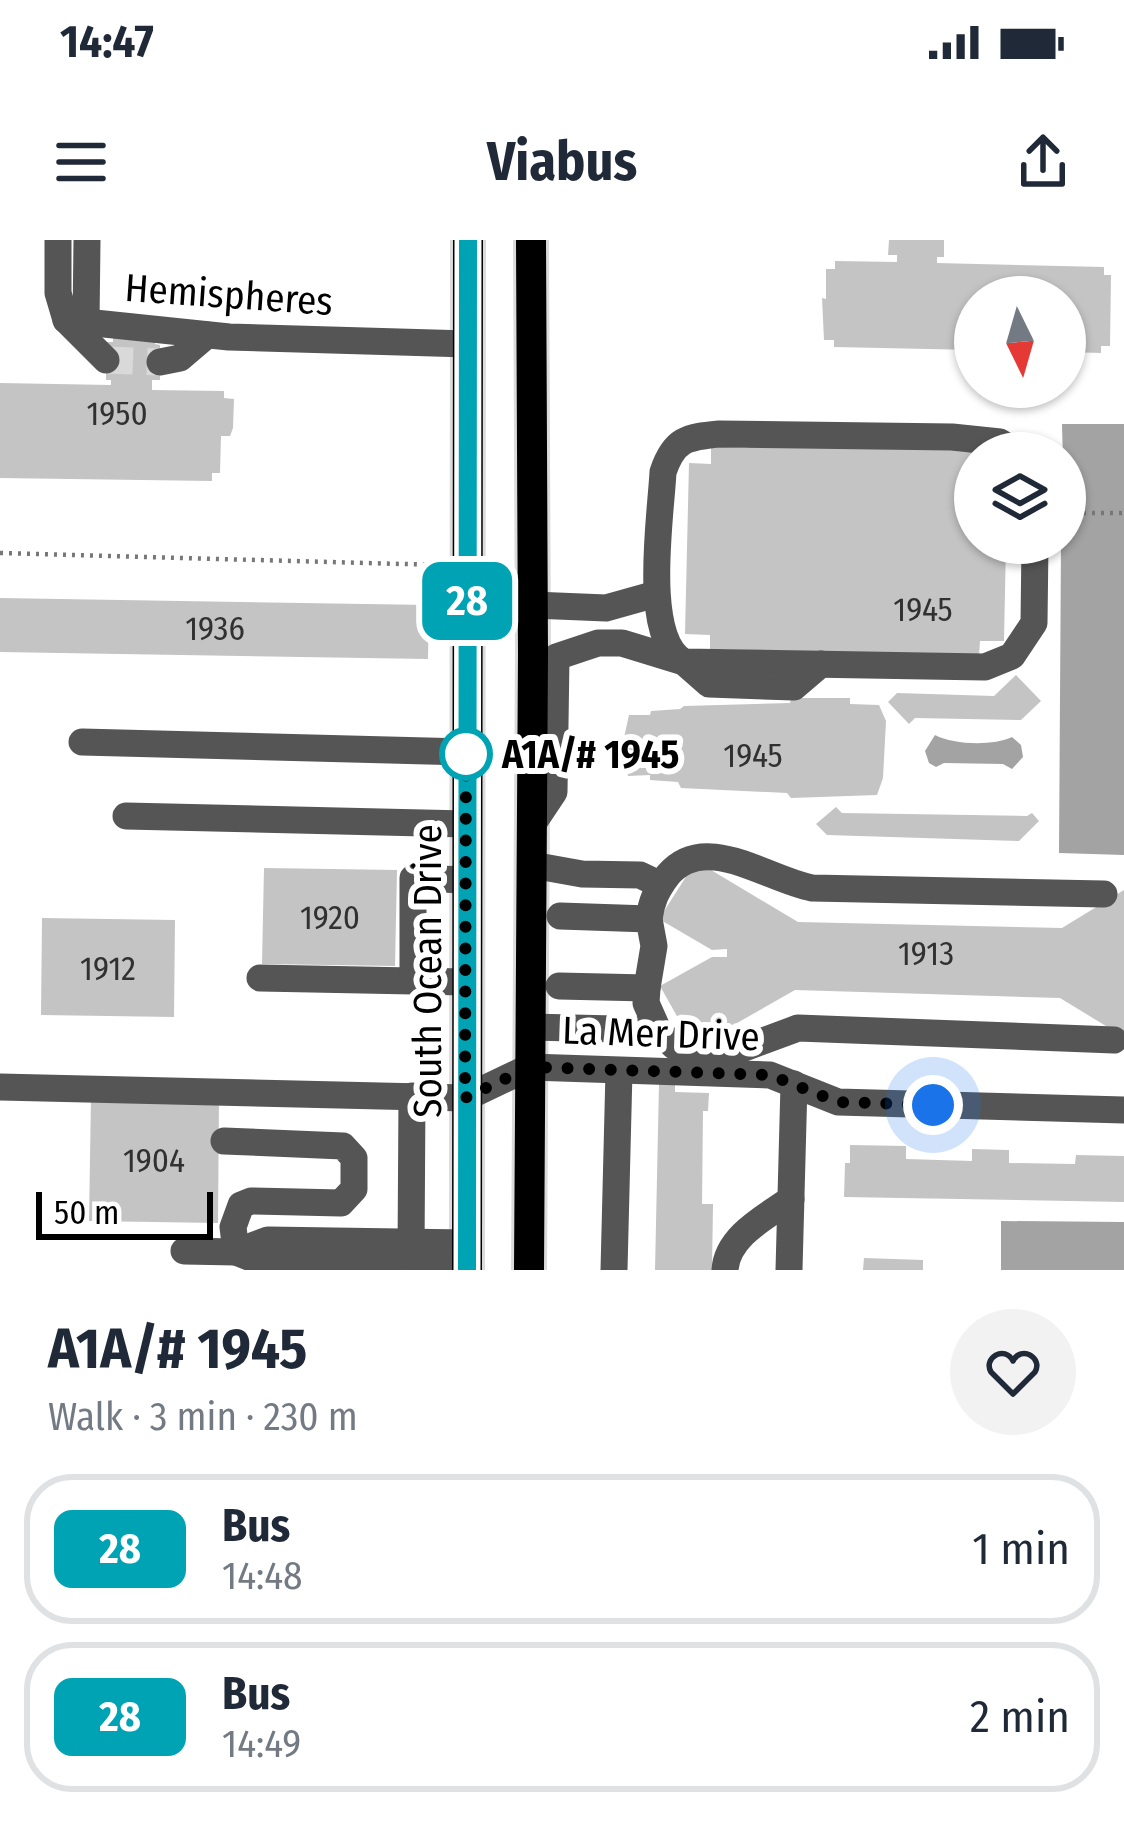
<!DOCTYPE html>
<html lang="en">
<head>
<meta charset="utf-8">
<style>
  body { margin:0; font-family:"Fira Sans Condensed",sans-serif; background:#f2f2f3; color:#1f2937; height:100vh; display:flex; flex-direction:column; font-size:45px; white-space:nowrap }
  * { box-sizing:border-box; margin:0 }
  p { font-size:39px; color:#747a83 }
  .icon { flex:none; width:66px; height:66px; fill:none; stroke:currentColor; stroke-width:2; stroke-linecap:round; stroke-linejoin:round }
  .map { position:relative; height:1030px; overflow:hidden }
  .panel { display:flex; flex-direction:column; background:#fff; flex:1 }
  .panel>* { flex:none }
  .badge { padding:0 24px; border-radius:18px; font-size:42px; line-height:78px }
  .needle { width:78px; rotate:175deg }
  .controls { position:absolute; left:954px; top:36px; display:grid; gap:24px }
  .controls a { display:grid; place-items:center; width:132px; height:132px; border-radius:50%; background:#fff; box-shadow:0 3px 9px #0004; font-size:60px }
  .scale { position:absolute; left:36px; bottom:30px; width:177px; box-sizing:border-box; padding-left:12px; border:6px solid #000; border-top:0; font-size:33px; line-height:42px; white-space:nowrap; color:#000; -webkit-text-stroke:9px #fff; paint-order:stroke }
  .you { position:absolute; width:60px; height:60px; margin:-30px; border:9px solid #fff; border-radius:50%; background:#1a73e8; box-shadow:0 0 0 18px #1a73e833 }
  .map>.badge { position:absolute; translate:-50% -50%; box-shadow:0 0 0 6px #fff }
  .round { display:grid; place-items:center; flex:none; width:126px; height:126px; border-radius:63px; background:#f2f2f3 }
  .head { display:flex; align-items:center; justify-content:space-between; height:204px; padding:0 48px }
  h1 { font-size:57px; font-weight:700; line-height:90px }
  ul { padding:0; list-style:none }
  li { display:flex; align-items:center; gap:36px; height:150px; margin:0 24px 18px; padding:0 24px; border:6px solid #e0e1e3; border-radius:48px }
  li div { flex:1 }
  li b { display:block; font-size:45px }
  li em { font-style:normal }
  li .badge { min-width:132px; font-weight:700; text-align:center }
  .status { display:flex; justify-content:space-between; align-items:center; height:84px; padding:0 60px; background:#fff; direction:ltr }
  .status svg { height:33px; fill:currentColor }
  header { display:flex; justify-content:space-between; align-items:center; height:156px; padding:0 48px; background:#fff; font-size:54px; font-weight:700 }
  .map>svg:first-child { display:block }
</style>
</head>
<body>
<div class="status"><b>14:47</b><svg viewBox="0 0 49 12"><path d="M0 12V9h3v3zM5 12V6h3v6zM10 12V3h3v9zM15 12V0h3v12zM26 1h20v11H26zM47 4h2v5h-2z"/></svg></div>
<header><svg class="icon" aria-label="menu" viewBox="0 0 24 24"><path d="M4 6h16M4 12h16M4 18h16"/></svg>Viabus<svg class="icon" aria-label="share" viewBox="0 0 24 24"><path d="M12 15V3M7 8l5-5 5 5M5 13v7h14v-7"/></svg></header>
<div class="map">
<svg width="1124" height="1030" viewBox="0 0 1124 1030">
  <rect width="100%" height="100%" fill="#fff"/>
  <g fill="#a3a3a3">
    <polygon points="1062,184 1124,184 1124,615 1059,613 1061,303 1065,303"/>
    <path d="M935 495C954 505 993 506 1012 497L1021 505 1023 517 1012 529 1003 524 944 523 936 527 929 523 925 511Z"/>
    <polygon points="1001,981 1124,982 1124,1030 1001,1030"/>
  </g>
  <g fill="#c4c4c4">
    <polygon points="889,0 944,0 944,17 937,17 937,23 1104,27 1104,35 1111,35 1110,106 1101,106 1101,113 1065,112 1065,57 975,57 975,110 834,107 834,100 824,100 822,58 826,59 826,29 835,29 835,21 897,22 897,15 888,15"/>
    <polygon points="113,96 155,96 155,104 160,105 160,140 152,140 152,150 224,151 224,158 234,159 233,188 230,196 221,196 220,233 212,233 212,241 0,238 0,143 111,145 111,140 106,140 106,102 113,102"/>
    <polygon points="746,201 972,206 975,303 1006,303 1004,401 980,401 979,415 710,409 710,395 685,394 689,223 711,224 711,207 748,208"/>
    <polygon points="0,358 429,365 428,419 0,412"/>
    <polygon points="1016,435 1041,461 1021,480 915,478 909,484 888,462 897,453 994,456"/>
    <polygon points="791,458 850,458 850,464 879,465 886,481 883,538 877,555 791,558 787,553 681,548 678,542 650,540 650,535 628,536 622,507 629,475 650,475 651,471 680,469 684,466 790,463"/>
    <polygon points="836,567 842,573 1027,576 1032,573 1039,581 1019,601 827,595 816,584"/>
    <polygon points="696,621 798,682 1062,688 1124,650 1124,797 1060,758 795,750 702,803 695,790 687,794 660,746 712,717 727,717 727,709 712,710 659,679"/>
    <polygon points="264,628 397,630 395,726 262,724"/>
    <polygon points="42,678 175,680 174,777 41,775"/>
    <polygon points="659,844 675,844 675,852 709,853 708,871 703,871 702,964 713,964 712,1030 655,1030"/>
    <polygon points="91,857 219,858 218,983 89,981"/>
    <polygon points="850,905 906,906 906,919 972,921 972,909 1009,910 1009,923 1075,924 1076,915 1124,916 1124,962 844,957 845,923 850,923"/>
    <polygon points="864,1018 923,1020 923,1030 863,1030"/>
  </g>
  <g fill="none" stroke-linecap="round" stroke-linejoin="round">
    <polyline stroke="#d9d9d9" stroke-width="27" stroke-dasharray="27 14" stroke-linecap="butt" points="106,120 160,122"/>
    <g stroke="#dbdbdb" stroke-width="36">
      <g id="major">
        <polyline points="467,1030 468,0"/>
        <polyline points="529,1030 533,414 531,0"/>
      </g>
    </g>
    <g stroke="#777" stroke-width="4.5" stroke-dasharray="3 6" stroke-linecap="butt">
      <polyline points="1065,273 1124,273"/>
      <polyline points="0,313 440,325"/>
    </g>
    <g stroke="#555" stroke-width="27">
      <polyline points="58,0 58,53 66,80 229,97 468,104"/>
      <polyline points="66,80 106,120"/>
      <polyline points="86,83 87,0"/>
      <polyline points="160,122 180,118 207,95"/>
      <path d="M1017 213 1000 202 952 197 719 194C687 197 674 199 663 232 661 275 641 398 684 422L985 427 1012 416 1034 383 1035 303"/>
      <polyline points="533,365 606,368 656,354"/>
      <polyline points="82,502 466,512"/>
      <polyline points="126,576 466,584"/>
      <polyline points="532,585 554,552 556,417 598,403 622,403 684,422 709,444 794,447 821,424"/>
      <polyline points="532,625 582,634 640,635 661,645"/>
      <polyline points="560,676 649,679 654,706 647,748"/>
      <path d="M649 679C651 662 657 648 668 635 705 591 766 639 812 648L1104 654"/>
      <polyline points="260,738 413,741"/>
      <polyline points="465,742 413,741 413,638 466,640"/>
      <polyline points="559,746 647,748 646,763 658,790 674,806 700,815 736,811 798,788 1114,800"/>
      <polyline points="530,787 658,790"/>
      <polyline points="0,847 465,858 530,827 770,835 838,862 1124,870"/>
      <polyline points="224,901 343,906 354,918 354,949 341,963 251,961 241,965 233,987 236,1012"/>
      <polyline points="184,1011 236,1012 266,1024 467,1028"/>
      <polyline points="236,1012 268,1000 467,1003"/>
      <polyline points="411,1014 412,856"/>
      <polyline points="614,1030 619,831"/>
      <path d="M725 1030C727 996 766 977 791 959"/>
      <polyline points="789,1030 794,844"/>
    </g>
    <use href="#major" stroke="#000" stroke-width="30"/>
  </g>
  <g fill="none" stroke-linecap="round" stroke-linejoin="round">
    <g stroke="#fff" stroke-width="27">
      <polyline id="line" points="467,1030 468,0"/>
    </g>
    <use href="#line" stroke="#00a3b4" stroke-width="18"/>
    <polyline stroke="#000" stroke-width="12" stroke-dasharray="0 21.6" points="466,514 465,858 530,827 770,835 838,862 933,865"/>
  </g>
  <circle fill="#fff" stroke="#00a3b4" stroke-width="6" cx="466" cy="514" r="24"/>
  <g text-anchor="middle" stroke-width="12" stroke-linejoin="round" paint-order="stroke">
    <g font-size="33" fill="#313131">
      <text x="117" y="185">1950</text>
      <text x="923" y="381">1945</text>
      <text x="215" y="400">1936</text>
      <text x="753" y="527">1945</text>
      <text x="330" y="689">1920</text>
      <text x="926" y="725">1913</text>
      <text x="108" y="740">1912</text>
      <text x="154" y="932">1904</text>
    </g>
    <g font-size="39" fill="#000" stroke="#fff">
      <text transform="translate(229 54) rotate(4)" y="14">Hemispheres</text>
      <text transform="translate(427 731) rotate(-90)" y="14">South Ocean Drive</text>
      <text transform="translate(661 793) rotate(2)" y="14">La Mer Drive</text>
    </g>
    <g font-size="39" font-weight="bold" fill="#000" stroke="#fff" text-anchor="start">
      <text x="502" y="528">A1A/# 1945</text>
    </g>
  </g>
</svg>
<div class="controls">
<a><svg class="needle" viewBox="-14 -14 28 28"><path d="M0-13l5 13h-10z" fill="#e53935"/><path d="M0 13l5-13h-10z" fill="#747a83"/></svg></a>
<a><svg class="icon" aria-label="layers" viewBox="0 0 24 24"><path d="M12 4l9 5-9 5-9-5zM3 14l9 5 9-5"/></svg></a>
</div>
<div class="scale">50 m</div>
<div class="you" style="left:933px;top:865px"></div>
<b class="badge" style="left:467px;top:361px;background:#00a3b4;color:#fff">28</b>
</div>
<section class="panel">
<div class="head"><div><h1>A1A/# 1945</h1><p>Walk · 3 min · 230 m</p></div><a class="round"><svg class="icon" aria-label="heart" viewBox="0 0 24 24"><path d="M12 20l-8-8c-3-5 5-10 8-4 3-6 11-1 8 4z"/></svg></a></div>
<ul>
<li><span class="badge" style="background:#00a3b4;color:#fff">28</span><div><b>Bus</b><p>14:48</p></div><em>1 min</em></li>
<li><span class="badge" style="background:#00a3b4;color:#fff">28</span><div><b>Bus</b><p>14:49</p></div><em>2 min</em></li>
</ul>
</section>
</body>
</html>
